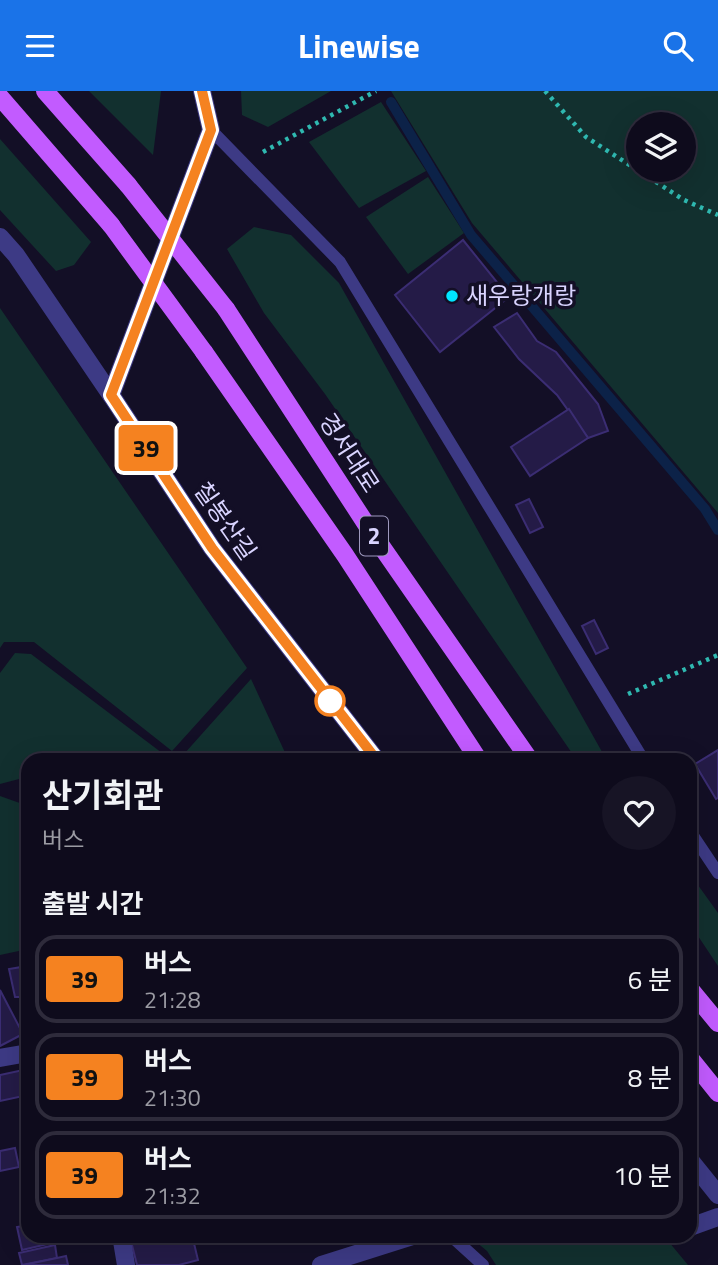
<!DOCTYPE html>
<html lang="ko">
<head>
<meta charset="utf-8">
<style>
  body { margin:0; font-family:"Titillium Web","Noto Sans KR",sans-serif; background:#171425; color:#f1f3f6; height:100vh; display:flex; flex-direction:column; font-size:26px; white-space:nowrap }
  * { box-sizing:border-box; margin:0 }
  p { font-size:23px; color:#9b9ba3 }
  .icon { flex:none; width:38px; height:38px; fill:none; stroke:currentColor; stroke-width:2; stroke-linecap:round; stroke-linejoin:round }
  .map { position:relative; flex:1; overflow:hidden }
  .details { position:absolute; left:21px; top:662px; width:676px; height:490px; display:flex; flex-direction:column; background:#0e0b1c; border-radius:21px; box-shadow:0 7px 28px #0002,0 0 0 2px #2e2b3b }
  .details>* { flex:none }
  .badge { padding:0 14px; border-radius:5px; font-size:24px; line-height:46px }
  .tools { position:absolute; left:626px; top:21px; display:grid; gap:14px }
  .tools a { display:grid; place-items:center; width:70px; height:70px; border-radius:50%; background:#0e0b1c; box-shadow:0 7px 28px #0002,0 0 0 2px #2e2b3b; font-size:35px }
  .map>.badge { position:absolute; translate:-50% -50%; box-shadow:0 0 0 4px #fff }
  h2 { padding:0 21px; font-size:26px; line-height:63px }
  .round { display:grid; place-items:center; flex:none; width:74px; height:74px; border-radius:37px; background:#171425 }
  .head { display:flex; align-items:center; justify-content:space-between; height:119px; padding:0 21px }
  h1 { font-size:33px; font-weight:700; line-height:52px }
  ul { padding:0; list-style:none }
  li { display:flex; align-items:center; gap:21px; height:88px; margin:0 14px 10px; padding:0 7px; border:4px solid #2e2b3b; border-radius:21px }
  li div { flex:1 }
  li b { display:block; font-size:26px }
  li em { font-style:normal }
  li .badge { min-width:77px; font-weight:700; text-align:center }
  header { display:flex; justify-content:space-between; align-items:center; height:91px; padding:0 21px; background:#1a73e8; color:#fff; font-size:32px; font-weight:700 }
  .map>svg:first-child { display:block }
</style>
</head>
<body>
<header><svg class="icon" aria-label="menu" viewBox="0 0 24 24"><path d="M4 6h16M4 12h16M4 18h16"/></svg>Linewise<svg class="icon" aria-label="search" viewBox="0 0 24 24"><circle cx="10" cy="10" r="6"/><path d="M15 15l6 6"/></svg></header>
<div class="map">
<svg width="718" height="1174" viewBox="0 0 718 1174">
  <rect width="100%" height="100%" fill="#130f26"/>
  <g fill="#12302f" fill-rule="evenodd">
    <polygon points="89,0 161,0 153,64"/>
    <polygon points="241,0 331,0 268,36 242,24"/>
    <path d="M391 0H718V422L472 132ZM639 33H684V79H639Z"/>
    <polygon points="381,11 426,80 359,117 309,51"/>
    <polygon points="0,48 91,151 74,174 56,180 0,119"/>
    <polygon points="428,86 464,142 408,183 366,126"/>
    <polygon points="254,136 291,144 339,192 606,668 576,668 325,303 264,222 227,158"/>
    <polygon points="0,217 247,577 172,660 34,551 4,551 0,557"/>
    <polygon points="15,562 31,563 166,665 184,663 251,588 288,668 28,668 28,693 19,688 0,693 0,582"/>
    <polygon points="0,705 28,715 28,858 0,864"/>
    <polygon points="690,783 718,822 718,875 690,833"/>
    <polygon points="469,1145 664,1145 688,1174 496,1174 487,1160"/>
  </g>
  <g fill="none" stroke-linecap="round" stroke-linejoin="round">
    <polyline stroke="#0c2248" stroke-width="10" points="391,11 471,144 705,418 718,439"/>
  </g>
  <g fill="#241b47" stroke="#3b2d73" stroke-width="2">
    <polygon points="463,149 509,206 440,261 395,204"/>
    <polygon points="517,222 537,250 556,261 598,313 608,340 588,347 557,304 519,268 494,236"/>
    <polygon points="569,318 588,347 530,385 511,356"/>
    <polygon points="529,408 543,436 530,442 516,414"/>
    <polygon points="594,529 608,557 596,563 582,535"/>
    <polygon points="718,659 718,707 716,708 695,673"/>
    <polygon points="28,871 28,934 23,906 15,906 9,878 21,876 22,872"/>
    <polygon points="0,899 23,943 0,955"/>
    <polygon points="28,978 28,1004 0,1010 0,984"/>
    <polygon points="15,1057 19,1076 0,1080 0,1060"/>
    <polygon points="28,1134 28,1144 55,1144 56,1151 22,1159 17,1136"/>
    <polygon points="154,1144 192,1144 198,1169 179,1174 137,1174 131,1150"/>
    <polygon points="55,1154 57,1167 22,1174 19,1162"/>
    <polygon points="66,1165 68,1174 24,1174 57,1167"/>
  </g>
  <g fill="none" stroke-linecap="round" stroke-linejoin="round">
    <g stroke="#2fb8b0" stroke-width="4.5" stroke-dasharray="3.5 5" stroke-linecap="butt">
      <polyline points="545,0 586,46 684,109 718,124"/>
      <polyline points="263,61 376,0"/>
      <polyline points="628,603 718,564"/>
    </g>
    <g stroke="#3d3a85" stroke-width="12">
      <polyline points="211,39 340,171 643,668"/>
      <polyline points="690,740 718,782"/>
      <polyline points="450,1144 483,1174"/>
    </g>
    <g stroke="#3d3a85" stroke-width="18">
      <polyline points="0,146 16,164 111,304"/>
      <polyline points="0,967 28,962"/>
      <polyline points="690,1136 718,1126"/>
      <polyline points="121,1144 126,1174"/>
      <polyline points="321,1174 416,1144"/>
    </g>
    <g stroke="#3d3a85" stroke-width="18">
      <polyline points="202,0 211,39 111,304 212,457 376,668"/>
      <polyline points="690,1069 718,1104"/>
    </g>
    <g stroke="#c25bff" stroke-width="18">
      <polyline points="45,0 128,94"/>
      <polyline points="0,6 111,134"/>
      <polyline points="226,218 368,436 529,668"/>
      <polyline points="204,261 345,464 478,668"/>
      <polyline points="690,898 718,932"/>
      <polyline points="690,967 718,1002"/>
    </g>
    <g stroke="#c25bff" stroke-width="18">
      <polyline points="128,94 226,218"/>
      <polyline points="111,134 204,261"/>
    </g>
  </g>
  <g fill="none" stroke-linecap="round" stroke-linejoin="round">
    <g stroke="#fff" stroke-width="16">
      <polyline id="line" points="202,0 211,39 111,304 212,457 376,668"/>
    </g>
    <use href="#line" stroke="#f58220" stroke-width="10"/>
  </g>
  <circle fill="#00e5ff" stroke="#130f26" stroke-width="2.5" cx="452" cy="205" r="7"/>
  <circle fill="#fff" stroke="#f58220" stroke-width="3.5" cx="330" cy="610" r="14"/>
  <g text-anchor="middle" stroke-width="7" stroke-linejoin="round" paint-order="stroke">
    <rect fill="#130f26" stroke="#9e99be" stroke-width="2" x="360" y="425.5" width="28" height="39" rx="5"/>
    <g font-size="23" font-weight="bold" fill="#d9d4ff">
      <text x="374" y="453">2</text>
    </g>
    <g font-size="24" fill="#d9d4ff" stroke="#130f26" text-anchor="start">
      <text x="466" y="213">새우랑개랑</text>
    </g>
    <g font-size="24" fill="#d9d4ff" stroke="#130f26">
      <text transform="translate(349 362) rotate(57)" y="8">경서대로</text>
      <text transform="translate(225 430) rotate(55)" y="8">칠봉산길</text>
    </g>
  </g>
</svg>
<div class="tools">
<a><svg class="icon" aria-label="layers" viewBox="0 0 24 24"><path d="M12 4l9 5-9 5-9-5zM3 14l9 5 9-5"/></svg></a>
</div>
<b class="badge" style="left:146px;top:357px;background:#f58220;color:#111">39</b>
<section class="details">
<div class="head"><div><h1>산기회관</h1><p>버스</p></div><a class="round"><svg class="icon" aria-label="heart" viewBox="0 0 24 24"><path d="M12 20l-8-8c-3-5 5-10 8-4 3-6 11-1 8 4z"/></svg></a></div>
<h2>출발 시간</h2>
<ul>
<li><span class="badge" style="background:#f58220;color:#111">39</span><div><b>버스</b><p>21:28</p></div><em>6 분</em></li>
<li><span class="badge" style="background:#f58220;color:#111">39</span><div><b>버스</b><p>21:30</p></div><em>8 분</em></li>
<li><span class="badge" style="background:#f58220;color:#111">39</span><div><b>버스</b><p>21:32</p></div><em>10 분</em></li>
</ul>
</section>
</div>
</body>
</html>
